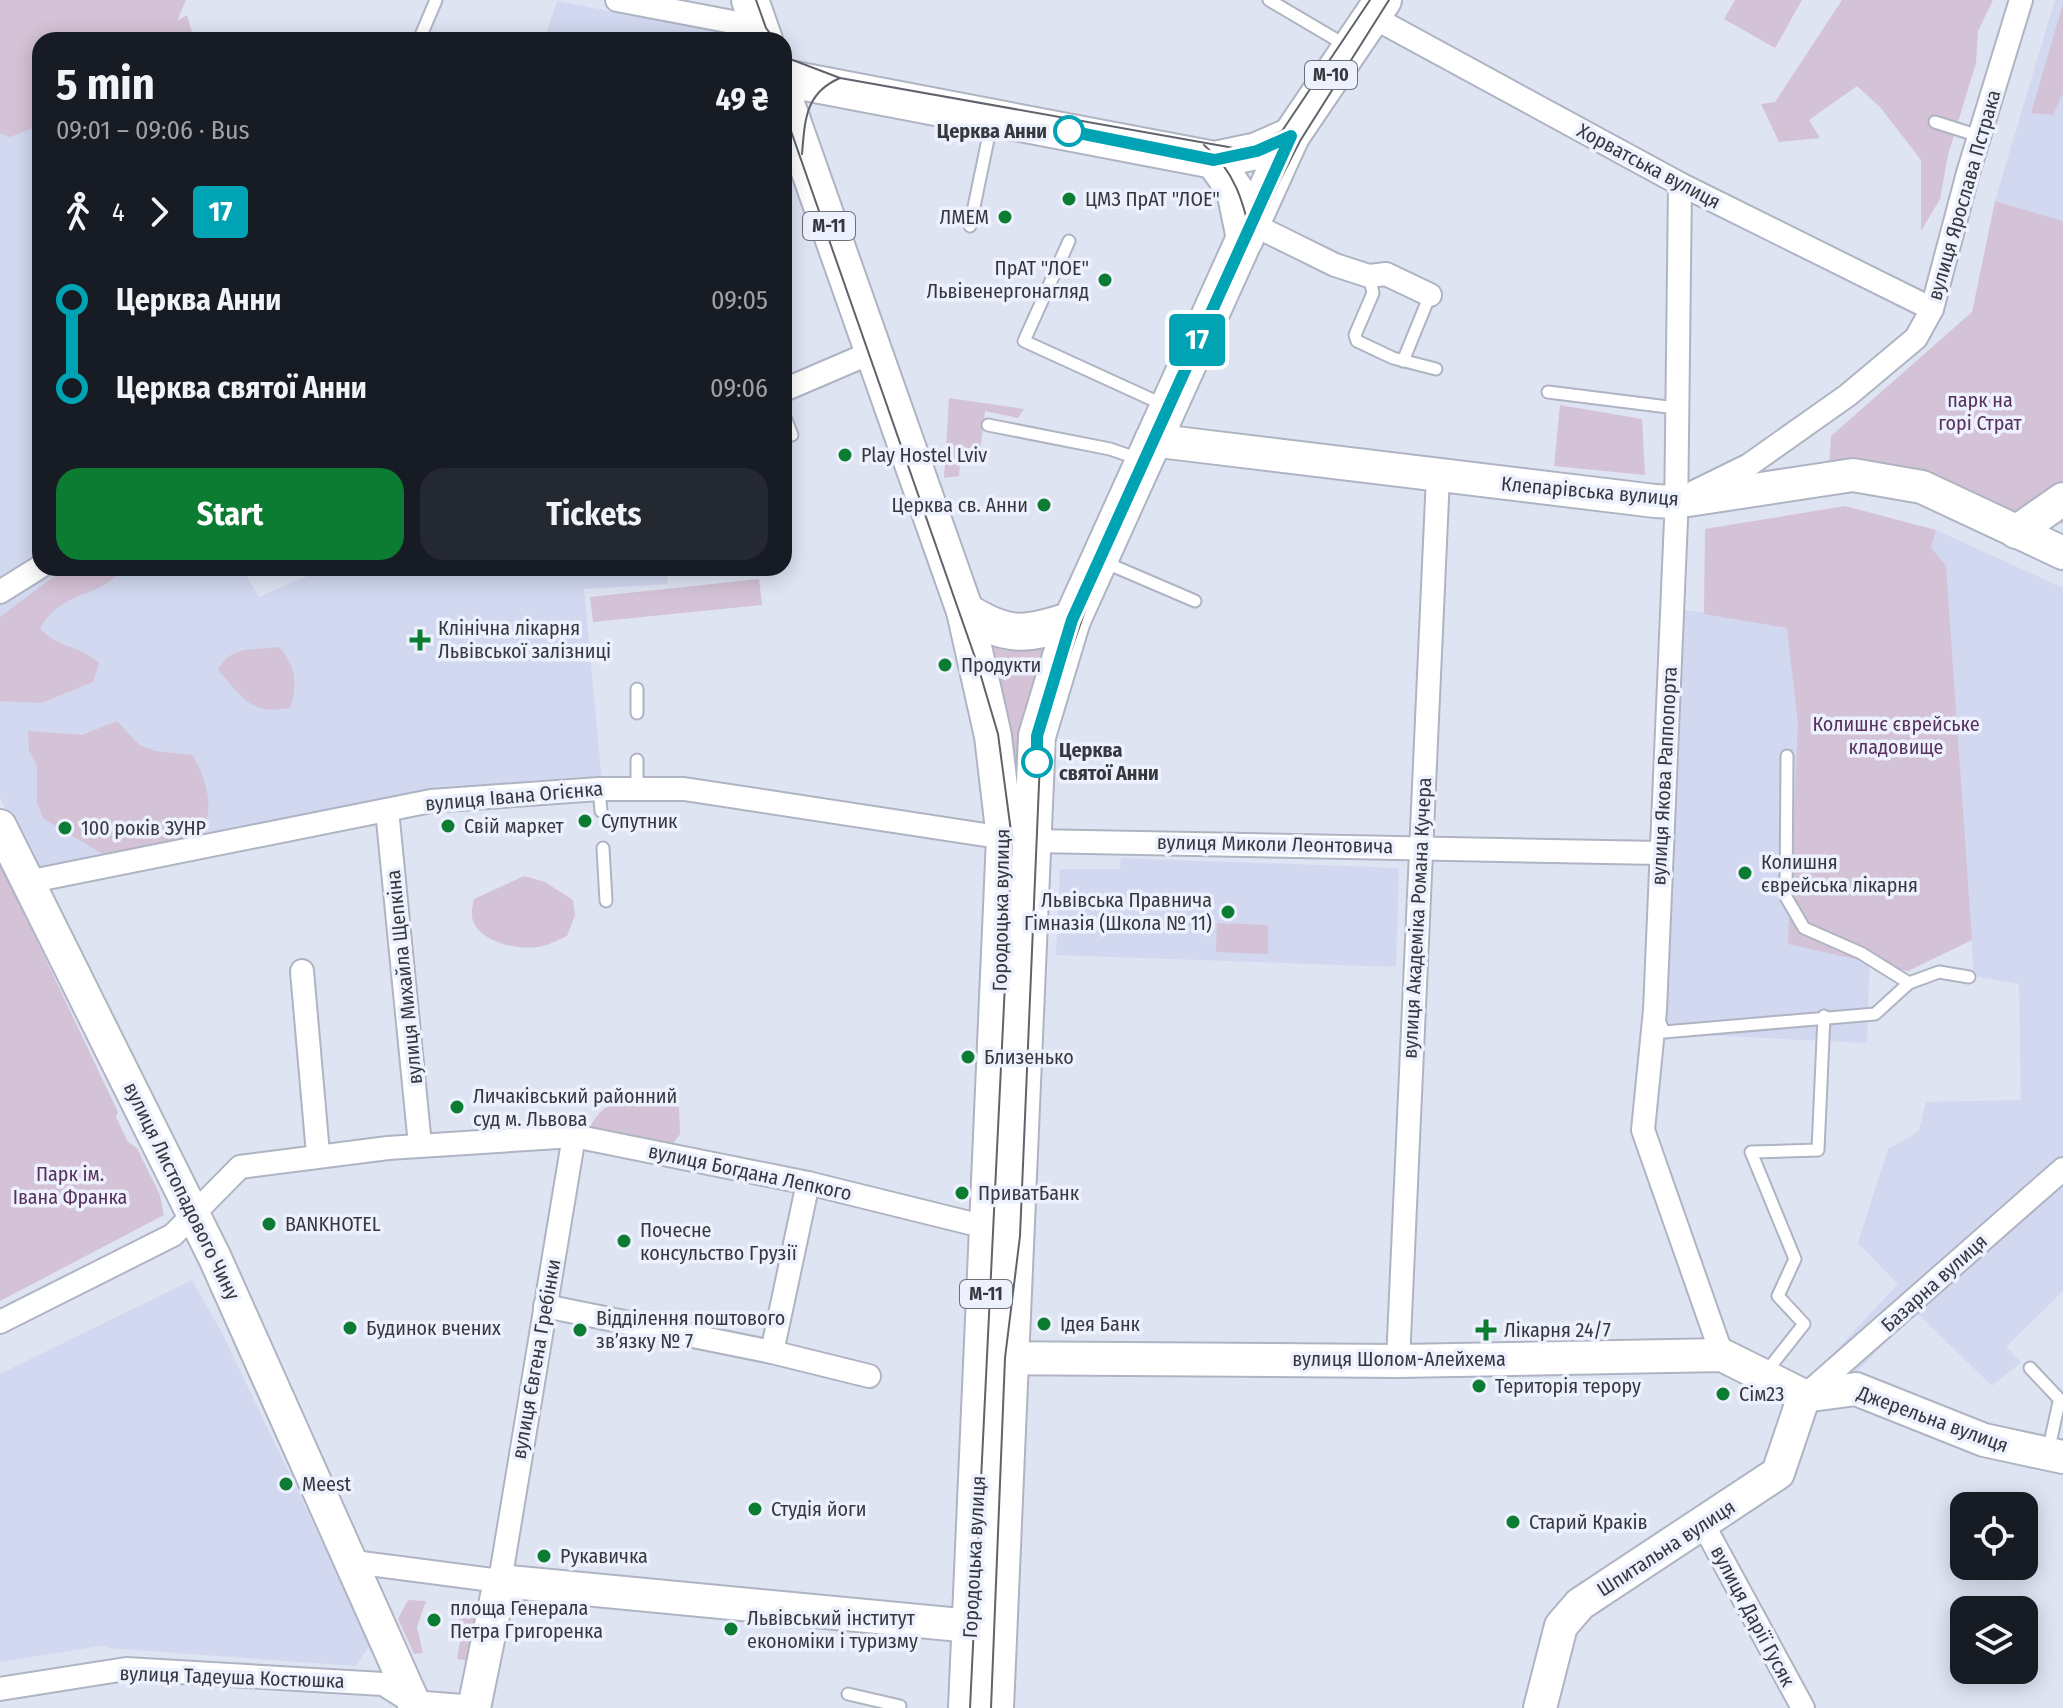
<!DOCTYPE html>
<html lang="en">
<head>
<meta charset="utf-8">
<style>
  body { margin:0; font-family:"Fira Sans Condensed",sans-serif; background:#242831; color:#f1f3f6; height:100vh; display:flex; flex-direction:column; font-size:30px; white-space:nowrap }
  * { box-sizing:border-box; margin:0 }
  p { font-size:26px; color:#9ea1a6 }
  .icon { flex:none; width:44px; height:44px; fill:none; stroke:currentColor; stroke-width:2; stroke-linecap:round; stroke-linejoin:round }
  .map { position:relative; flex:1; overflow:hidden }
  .panel { position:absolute; left:32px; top:32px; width:760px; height:544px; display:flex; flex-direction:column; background:#171b24; border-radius:24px; box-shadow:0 4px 20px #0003 }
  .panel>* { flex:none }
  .badge { padding:0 16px; border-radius:6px; font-size:28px; line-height:52px }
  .tools { position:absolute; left:1950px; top:1492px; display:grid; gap:16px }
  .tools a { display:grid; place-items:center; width:88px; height:88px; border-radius:16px; background:#171b24; box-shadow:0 4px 20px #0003; font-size:40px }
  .map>.badge { position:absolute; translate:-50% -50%; box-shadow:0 0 0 4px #fff }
  .legs { display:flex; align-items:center; gap:12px; height:88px; padding:0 24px; font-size:26px }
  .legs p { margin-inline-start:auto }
  .summary { display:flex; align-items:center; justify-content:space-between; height:136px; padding:0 24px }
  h1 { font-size:44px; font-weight:700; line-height:60px }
  .cta { display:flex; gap:16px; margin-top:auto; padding:16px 24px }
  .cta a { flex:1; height:92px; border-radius:24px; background:#0c7c32; color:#fff; font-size:32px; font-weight:700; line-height:92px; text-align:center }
  .cta a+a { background:#242831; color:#f1f3f6 }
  ul { padding:0 24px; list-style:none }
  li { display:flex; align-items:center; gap:28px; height:88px; font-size:30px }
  li i { display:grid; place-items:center; width:12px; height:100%; margin:0 10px; background:currentColor }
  li i::after { content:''; width:20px; height:20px; margin:-10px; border:6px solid; border-radius:50%; background:#171b24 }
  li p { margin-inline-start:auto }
  li:first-child i { background:linear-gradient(#0000 50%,currentColor 0) }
  li:last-child i { background:linear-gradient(currentColor 50%,#0000 0) }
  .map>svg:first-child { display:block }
</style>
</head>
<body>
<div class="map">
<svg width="2063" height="1708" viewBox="0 0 2063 1708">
  <rect width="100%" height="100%" fill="#dfe4f3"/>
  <g fill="#d1d8ef">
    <polygon points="2055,0 2063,0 2063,221 1995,201"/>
    <polygon points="557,1 729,34 732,40 544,40"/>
    <polygon points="40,40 40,557 0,583 0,44"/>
    <polygon points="1936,530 2063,588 2063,1291 2006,1347 2021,1362 1992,1386 1916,1312 1849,1379 1825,1362 1898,1284 1858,1243 1888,1149 1919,1131 1926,1102 2021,1100 2019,984 1974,976 1946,566 1931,547"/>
    <polygon points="48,568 242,568 259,597 326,568 666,568 668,584 584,589 602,783 61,871 40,866 30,857 0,798 0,598"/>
    <polygon points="1681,610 1799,621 1870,954 1867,1043 1658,1033"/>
    <polygon points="1121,858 1399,868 1396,967 1056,955 1060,869 1120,869"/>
    <polygon points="192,1280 222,1333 371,1644 355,1666 108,1648 107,1645 0,1662 0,1374"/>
  </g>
  <g fill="#d4c2d6">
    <polygon points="0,0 186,0 177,21 187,15 194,40 40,40 40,125 10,137 0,133"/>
    <polygon points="1735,0 1802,0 1775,48 1724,19"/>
    <polygon points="1842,0 1993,0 1978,31 1976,63 1948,155 1940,199 1921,231 1921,160 1880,107 1857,86 1809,120 1820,138 1779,142 1761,104 1775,102"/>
    <polygon points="2063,4 2063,93 2053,115 2031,113"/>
    <polygon points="1995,201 2063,221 2063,524 2032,513 2010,520 1829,467 1831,436 1972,312"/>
    <polygon points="949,398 1024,409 1018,418 985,411 979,459 972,458 971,464 960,464 959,476 944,478"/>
    <polygon points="1560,405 1642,419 1645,475 1554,466"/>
    <polygon points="1845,506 1936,530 1931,547 1946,566 1972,940 1908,971 1788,944 1798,724 1787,628 1704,614 1705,529"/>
    <path d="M65 568H124C98 600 64 588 40 628 56 648 80 645 99 663L93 682 41 703 0 701V617Z"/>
    <polygon points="759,579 762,605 593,622 590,597"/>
    <polygon points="1048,640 1019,813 1013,738 986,645 1006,651"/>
    <path d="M279 647C296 665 298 686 290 708 248 715 243 697 218 670 233 644 252 651 279 647Z"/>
    <path d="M117 721 139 745 155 751 192 755C206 776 222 825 189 838 164 849 130 850 104 855L43 818 37 802V766L29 751 28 731 82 735Z"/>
    <polygon points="0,863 118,1112 116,1117 128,1142 137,1148 160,1195 164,1215 0,1301"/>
    <path d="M524 876 545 882 573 900 575 915 567 936C558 940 547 946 537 947 517 950 477 942 472 917 471 912 473 904 474 899Z"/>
    <polygon points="1217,923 1268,925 1268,954 1216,952"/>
    <path d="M633 1096 679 1107 680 1134 668 1150 589 1131C594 1112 615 1099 633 1096Z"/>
    <polygon points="408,1600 426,1601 417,1627 423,1653 414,1654 398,1619"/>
    <polygon points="455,1603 470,1604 479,1616 469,1661 457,1659 462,1631"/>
  </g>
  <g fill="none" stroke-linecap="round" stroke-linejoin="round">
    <g stroke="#afb4c3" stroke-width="15">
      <g id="lane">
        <polyline points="1269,0 1347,46"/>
        <polyline points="419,40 436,0"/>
        <polyline points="1935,122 1979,136"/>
        <polyline points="970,226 992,120"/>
        <polyline points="1069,241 1024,341 1164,405"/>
        <polyline points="1369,276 1373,293 1355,335 1357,341 1393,358 1436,369"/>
        <polyline points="1403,361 1430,295"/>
        <polyline points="1548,392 1676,408"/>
        <polyline points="784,415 792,435"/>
        <polyline points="988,425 1110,449 1139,459"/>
        <polyline points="1104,562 1195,601"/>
        <polyline points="637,689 637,713"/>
        <polyline points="637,760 637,788"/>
        <polyline points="599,789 601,811"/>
        <polyline points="603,848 606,901"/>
        <polyline points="1909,983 1939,972 1969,977"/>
        <polyline points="1658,1018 1664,1032 1875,1014 1909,983 1861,953 1804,928 1786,897 1787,756"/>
        <polyline points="2030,1368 2063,1403"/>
        <polyline points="1766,1372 1804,1324 1778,1296 1795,1259 1751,1152 1818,1150 1824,1016"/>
        <polyline points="2048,1452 2059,1402"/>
        <polyline points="848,1694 900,1706"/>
      </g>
    </g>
    <g stroke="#afb4c3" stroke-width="26">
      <g id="street">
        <polyline points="617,0 759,27"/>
        <polyline points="1371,16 1680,184 1932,309"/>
        <polyline points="1680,184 1676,520 1655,1010 1643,1130 1722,1355"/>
        <polyline points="1252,224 1335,265 1369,276 1386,274 1430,295"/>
        <polyline points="784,390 875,351"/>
        <polyline points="1694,492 1749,465 1848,395 1916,338 1932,309 1968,173 2021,0"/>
        <polyline points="0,592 40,567"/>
        <polyline points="387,810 420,1145"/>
        <polyline points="1034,841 1660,853"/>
        <polyline points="27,882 431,801 599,789 684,789 1005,838"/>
        <polyline points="302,971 318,1154"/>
        <polyline points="545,1306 772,1352 869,1376"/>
        <polyline points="0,1322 173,1235 240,1167 388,1148 574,1136 808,1183 998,1230"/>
        <polyline points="772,1352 808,1183"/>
        <polyline points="1398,1361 1438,476"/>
        <polyline points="1808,1393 2063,1169"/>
        <polyline points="1703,1524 1803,1708"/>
        <polyline points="354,1562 500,1581 574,1136"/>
        <polyline points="0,1689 126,1669 383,1684 412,1702 475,1707"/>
      </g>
    </g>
    <g stroke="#afb4c3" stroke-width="36">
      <g id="secondary">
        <polyline points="1151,440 1655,501 1675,502 1853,475 1922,487 2063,553"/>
        <polyline points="2016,532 2063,499"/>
        <polyline points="0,826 215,1258 416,1708"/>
        <polyline points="985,1358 1398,1361 1722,1355 1804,1396"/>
        <polyline points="1804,1396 1856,1389 1984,1440 2063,1457"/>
        <polyline points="474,1708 500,1581 971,1626"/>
        <polyline points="1540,1708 1561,1626 1580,1604 1778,1473 1804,1396"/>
      </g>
    </g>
    <g stroke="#afb4c3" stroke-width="40">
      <g id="primary">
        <polyline points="750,0 764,40"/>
        <polyline points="784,78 1214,160 1257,151 1291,136"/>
        <polyline points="784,98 965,611 993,736 1005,838 967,1708"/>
        <polyline points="1214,160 1235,190 1245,239"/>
        <path d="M965 611C1007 638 1025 636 1072 620"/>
        <polyline points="995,1708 1037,736 1072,620 1291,136 1383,0"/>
      </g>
    </g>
    <use href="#lane" stroke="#fff" stroke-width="11"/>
    <use href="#street" stroke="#fff" stroke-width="22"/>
    <use href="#secondary" stroke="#fff" stroke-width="32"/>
    <use href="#primary" stroke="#fff" stroke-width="36"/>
    <g stroke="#60636b" stroke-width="2">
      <polyline points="756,0 766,28 775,40"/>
      <polyline points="784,51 790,59 840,78 1234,148 1256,144 1282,131 1370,0"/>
      <polyline points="784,111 977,663 998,734 1012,839 970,1708"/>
      <path d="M1204 145C1235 171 1243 201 1252 240"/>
      <path d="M802 154C805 120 805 93 840 78"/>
      <polyline points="991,1708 1005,1358 1020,1236 1041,737 1102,562 1280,180 1300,141 1389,0"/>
    </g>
  </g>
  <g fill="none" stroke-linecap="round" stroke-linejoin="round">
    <g stroke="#fff" stroke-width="18">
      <polyline id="line-1" points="1037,762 1037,736 1072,620 1291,136 1257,151 1214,160 1069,131"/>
    </g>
    <use href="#line-1" stroke="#00a3b4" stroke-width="12"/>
  </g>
  <g fill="#fff" stroke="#00a3b4" stroke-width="4">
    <circle cx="1069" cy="131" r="14"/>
    <circle cx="1037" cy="762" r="14"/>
  </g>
  <g fill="#0c7c32" stroke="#edf1fe" stroke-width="3">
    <circle cx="1069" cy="199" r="8"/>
    <circle cx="1005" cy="217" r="8"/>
    <circle cx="1105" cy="280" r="8"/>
    <circle cx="845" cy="455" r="8"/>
    <circle cx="1044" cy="505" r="8"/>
    <path d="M416 628h8v8h8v8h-8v8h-8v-8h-8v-8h8z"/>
    <circle cx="945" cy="665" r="8"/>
    <circle cx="585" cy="821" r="8"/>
    <circle cx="448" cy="826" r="8"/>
    <circle cx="65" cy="828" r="8"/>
    <circle cx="1745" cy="873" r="8"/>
    <circle cx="1228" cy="912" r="8"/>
    <circle cx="968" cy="1057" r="8"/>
    <circle cx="457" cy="1107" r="8"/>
    <circle cx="962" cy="1193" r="8"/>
    <circle cx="269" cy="1224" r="8"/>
    <circle cx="624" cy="1241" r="8"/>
    <circle cx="1044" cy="1324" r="8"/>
    <circle cx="350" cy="1328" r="8"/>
    <circle cx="580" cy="1330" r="8"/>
    <path d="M1482 1318h8v8h8v8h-8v8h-8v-8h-8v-8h8z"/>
    <circle cx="1479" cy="1386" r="8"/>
    <circle cx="1723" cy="1394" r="8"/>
    <circle cx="286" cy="1484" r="8"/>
    <circle cx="755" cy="1509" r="8"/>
    <circle cx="1513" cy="1522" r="8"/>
    <circle cx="544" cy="1556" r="8"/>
    <circle cx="434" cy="1620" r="8"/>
    <circle cx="731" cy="1629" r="8"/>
  </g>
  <g text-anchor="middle" stroke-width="7" stroke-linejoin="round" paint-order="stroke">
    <g fill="#edf1fe" stroke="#6d7078" stroke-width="2">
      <rect x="1305" y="61" width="52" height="28" rx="6"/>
      <rect x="803" y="212" width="52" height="28" rx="6"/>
      <rect x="960" y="1280" width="52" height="28" rx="6"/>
    </g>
    <g font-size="18" font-weight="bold" fill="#36383e">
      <text x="1331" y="81">М-10</text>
      <text x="829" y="232">М-11</text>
      <text x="986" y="1300">М-11</text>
    </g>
    <g font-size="20" font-weight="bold" fill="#36383e" stroke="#edf1fe" text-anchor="end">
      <text x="1047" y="138">Церква Анни</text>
      <text x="1059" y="757" text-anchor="start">Церква<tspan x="1059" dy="23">святої Анни</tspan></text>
    </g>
    <g font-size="20" fill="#36383e" stroke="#edf1fe">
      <text transform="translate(1649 166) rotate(28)" y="7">Хорватська вулиця</text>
      <text transform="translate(1964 195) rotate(-74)" y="7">вулиця Ярослава Пстрака</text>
      <text transform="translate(1590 491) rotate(5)" y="7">Клепарівська вулиця</text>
      <text transform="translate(1664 776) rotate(-87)" y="7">вулиця Якова Раппопорта</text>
      <text transform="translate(514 796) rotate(-5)" y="7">вулиця Івана Огієнка</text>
      <text transform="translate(1275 844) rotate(1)" y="7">вулиця Миколи Леонтовича</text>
      <text transform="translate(1001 910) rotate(-89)" y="7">Городоцька вулиця</text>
      <text transform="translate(1417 918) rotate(-87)" y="7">вулиця Академіка Романа Кучера</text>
      <text transform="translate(404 977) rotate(-96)" y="7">вулиця Михайла Щепкіна</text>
      <text transform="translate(750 1172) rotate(12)" y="7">вулиця Богдана Лепкого</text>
      <text transform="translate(182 1191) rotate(64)" y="7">вулиця Листопадового Чину</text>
      <text transform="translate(1934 1283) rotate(-42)" y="7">Базарна вулиця</text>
      <text transform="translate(536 1359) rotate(-80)" y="7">вулиця Євгена Гребінки</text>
      <text x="1399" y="1366">вулиця Шолом-Алейхема</text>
      <text transform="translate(1933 1419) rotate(20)" y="7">Джерельна вулиця</text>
      <text transform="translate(1666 1548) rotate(-33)" y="7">Шпитальна вулиця</text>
      <text transform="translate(974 1557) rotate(-87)" y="7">Городоцька вулиця</text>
      <text transform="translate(1753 1616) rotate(62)" y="7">вулиця Дарії Гусяк</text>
      <text transform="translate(232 1677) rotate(2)" y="7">вулиця Тадеуша Костюшка</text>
    </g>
    <g font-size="20" fill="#36383e" stroke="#edf1fe" text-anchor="start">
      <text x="1085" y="206">ЦМЗ ПрАТ "ЛОЕ"</text>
      <text x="989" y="224" text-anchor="end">ЛМЕМ</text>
      <text x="1089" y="275" text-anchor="end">ПрАТ "ЛОЕ"<tspan x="1089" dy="23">Львівенергонагляд</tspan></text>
      <text x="861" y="462">Play Hostel Lviv</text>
      <text x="1028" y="512" text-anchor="end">Церква св. Анни</text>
      <text x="438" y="635">Клінічна лікарня<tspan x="438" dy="23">Львівської залізниці</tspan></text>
      <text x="961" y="672">Продукти</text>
      <text x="601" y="828">Супутник</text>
      <text x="464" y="833">Свій маркет</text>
      <text x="81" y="835">100 років ЗУНР</text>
      <text x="1761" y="869">Колишня<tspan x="1761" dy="23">єврейська лікарня</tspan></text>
      <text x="1212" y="907" text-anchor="end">Львівська Правнича<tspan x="1212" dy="23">Гімназія (Школа № 11)</tspan></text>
      <text x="984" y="1064">Близенько</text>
      <text x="473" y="1103">Личаківський районний<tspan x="473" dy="23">суд м. Львова</tspan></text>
      <text x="978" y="1200">ПриватБанк</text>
      <text x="285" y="1231">BANKHOTEL</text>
      <text x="640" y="1237">Почесне<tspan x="640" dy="23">консульство Грузії</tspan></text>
      <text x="596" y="1325">Відділення поштового<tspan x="596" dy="23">зв’язку № 7</tspan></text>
      <text x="1060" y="1331">Ідея Банк</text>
      <text x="366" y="1335">Будинок вчених</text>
      <text x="1504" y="1337">Лікарня 24/7</text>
      <text x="1495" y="1393">Територія терору</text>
      <text x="1739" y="1401">Сім23</text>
      <text x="302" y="1491">Meest</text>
      <text x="771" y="1516">Студія йоги</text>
      <text x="1529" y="1529">Старий Краків</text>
      <text x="560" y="1563">Рукавичка</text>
      <text x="450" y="1615">площа Генерала<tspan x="450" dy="23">Петра Григоренка</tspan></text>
      <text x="747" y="1625">Львівський інститут<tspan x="747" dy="23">економіки і туризму</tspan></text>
    </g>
    <g font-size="20" fill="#57305c" stroke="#edf1fe">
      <text x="1980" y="407">парк на<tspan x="1980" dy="23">горі Страт</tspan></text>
      <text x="1896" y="731">Колишнє єврейське<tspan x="1896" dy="23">кладовище</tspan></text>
      <text x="70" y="1181">Парк ім.<tspan x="70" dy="23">Івана Франка</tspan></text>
    </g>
  </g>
</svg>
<div class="tools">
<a><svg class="icon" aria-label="locate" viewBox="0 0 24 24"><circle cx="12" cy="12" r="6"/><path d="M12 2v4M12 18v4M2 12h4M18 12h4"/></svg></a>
<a><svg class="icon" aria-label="layers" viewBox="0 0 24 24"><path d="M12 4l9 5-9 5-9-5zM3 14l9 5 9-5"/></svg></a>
</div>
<b class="badge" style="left:1197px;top:340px;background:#00a3b4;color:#fff">17</b>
<section class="panel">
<div class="summary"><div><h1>5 min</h1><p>09:01 – 09:06 · Bus</p></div><b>49 ₴</b></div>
<div class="legs"><svg class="icon" aria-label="walk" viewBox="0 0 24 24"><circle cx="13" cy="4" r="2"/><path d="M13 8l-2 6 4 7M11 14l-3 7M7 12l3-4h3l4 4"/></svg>4<svg class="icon" aria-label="forward" viewBox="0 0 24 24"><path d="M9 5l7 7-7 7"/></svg><b class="badge" style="background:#00a3b4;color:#fff">17</b></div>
<ul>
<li><i style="color:#00a3b4"></i><b>Церква Анни</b><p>09:05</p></li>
<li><i style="color:#00a3b4"></i><b>Церква святої Анни</b><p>09:06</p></li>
</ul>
<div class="cta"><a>Start</a><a>Tickets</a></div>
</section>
</div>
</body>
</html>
